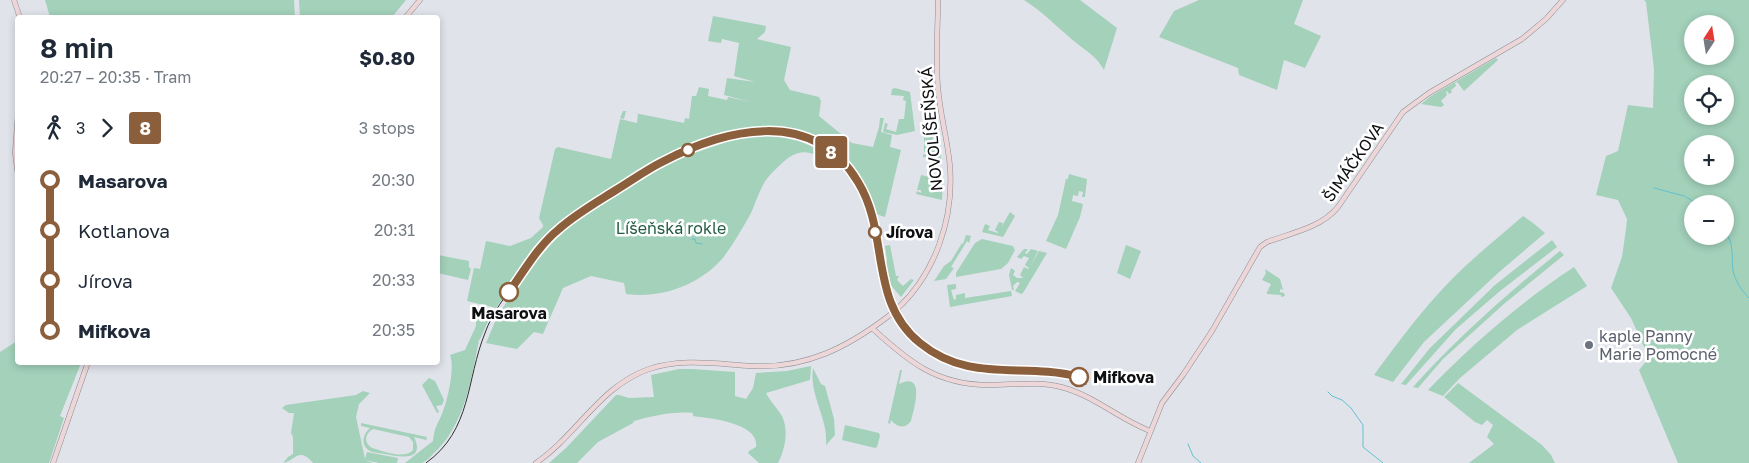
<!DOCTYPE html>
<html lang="en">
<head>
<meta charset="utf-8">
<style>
  body { margin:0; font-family:"Golos Text",sans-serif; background:#f2f2f3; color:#1f2937; height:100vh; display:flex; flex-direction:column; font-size:19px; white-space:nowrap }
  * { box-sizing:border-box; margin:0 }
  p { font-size:16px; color:#747a83 }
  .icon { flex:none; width:28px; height:28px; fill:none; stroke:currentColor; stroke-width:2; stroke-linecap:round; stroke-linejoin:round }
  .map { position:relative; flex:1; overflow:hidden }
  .panel { position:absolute; left:15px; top:15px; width:425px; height:350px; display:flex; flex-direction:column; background:#fff; border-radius:5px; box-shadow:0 2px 8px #0003 }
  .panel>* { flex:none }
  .badge { padding:0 10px; border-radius:4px; font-size:18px; line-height:32px }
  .needle { width:32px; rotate:12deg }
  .tools { position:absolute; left:1684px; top:15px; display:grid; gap:10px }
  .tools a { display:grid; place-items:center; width:50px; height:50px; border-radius:50%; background:#fff; box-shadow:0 2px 8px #0003; font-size:25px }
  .map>.badge { position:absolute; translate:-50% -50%; box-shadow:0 0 0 2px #fff }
  .legs { display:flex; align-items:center; gap:8px; height:55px; padding:0 25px; font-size:16px }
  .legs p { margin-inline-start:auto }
  .summary { display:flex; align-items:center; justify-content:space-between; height:85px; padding:0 25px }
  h1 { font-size:28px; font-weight:600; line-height:38px }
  ul { padding:0 25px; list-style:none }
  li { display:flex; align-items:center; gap:18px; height:50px; font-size:19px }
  li i { display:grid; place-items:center; width:8px; height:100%; margin:0 6px; background:currentColor }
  li i::after { content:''; width:12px; height:12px; margin:-6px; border:4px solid; border-radius:50%; background:#fff }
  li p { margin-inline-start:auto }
  li:first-child i { background:linear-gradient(#0000 50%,currentColor 0) }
  li:last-child i { background:linear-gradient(currentColor 50%,#0000 0) }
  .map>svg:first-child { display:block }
</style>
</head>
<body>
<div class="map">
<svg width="1749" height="463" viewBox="0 0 1749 463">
  <rect width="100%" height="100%" fill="#e1e3eb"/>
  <g fill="#a3d1ba" fill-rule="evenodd">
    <polygon points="45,0 294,0 295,17 50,17"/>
    <polygon points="299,0 406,0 392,17 300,18"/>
    <path d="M1024 0H1080L1117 28 1104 70C1095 53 1080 48 1067 35 1053 23 1040 10 1024 0Z"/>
    <polygon points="1199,0 1303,0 1294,24 1321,36 1305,68 1284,60 1277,90 1239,75 1238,68 1159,37 1174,11"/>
    <path d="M1644 0H1749V463H1678L1639 370 1649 358 1631 318 1611 288 1622 257 1626 229 1627 219 1618 200 1596 195 1606 156 1618 151 1628 105 1653 108 1654 69 1646 2ZM1692 24H1725V56H1692ZM1692 84H1725V116H1692ZM1692 144H1725V176H1692ZM1692 204H1725V236H1692Z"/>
    <path d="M713 16 766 26 765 32 757 39 791 47 784 80 790 90 819 97 821 101 819 116 852 143 873 147 879 127 880 118H884L881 132 892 135 890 147 901 150 885 217 873 213C871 206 870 199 867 192 846 148 798 119 749 128 698 136 652 164 609 191 582 208 556 226 533 248V254L496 308 467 301 474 268 480 269 486 241 510 246 531 238 543 227V225L539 218 555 149 558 147 611 159 620 119 637 123 638 114 626 111 624 119 620 118 623 111H625L684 123 685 118 689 119 692 96H696L699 87 709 89 708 96 727 100 728 97 751 102 724 95 727 78 755 82 734 76 739 43 722 39 721 43 708 41Z"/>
    <polygon points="1496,58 1498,60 1464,91 1457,82 1455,83 1456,86 1451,90 1452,92 1449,94 1447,91 1446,92 1447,95 1441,101 1444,105 1441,107 1421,104 1431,96"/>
    <polygon points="895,88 910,92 915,131 897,135 883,132 885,123 888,124 886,129 896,132 899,119 904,119 906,101 903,100 904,96 891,95 892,89"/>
    <path d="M762 135C791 137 818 144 839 166L835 170C815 151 801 144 780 165 774 171 767 177 763 185 758 194 755 204 751 213 744 226 731 248 722 259 699 285 661 299 626 294L624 283 591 276 563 288 543 334 534 332 517 349 486 343 498 315 504 306 539 258 564 230 650 173 679 158 739 138Z"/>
    <polygon points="924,137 933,137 931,144 935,145 934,137 937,137 942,162 923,157 923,154 927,155 928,153 924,152"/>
    <polygon points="1069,174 1087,179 1085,197 1082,197 1083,192 1079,191 1078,196 1073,195 1072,201 1083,204 1080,217 1066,249 1046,241 1058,215 1066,179 1068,179"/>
    <polygon points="921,175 943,180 942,200 916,194 917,191 921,193 921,190 917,190"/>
    <polygon points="1010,212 1015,216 1003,237 982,232 985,224 990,226 988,230 998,233 998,232 995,230 999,222 1003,223 1001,228"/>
    <path d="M1523 216 1533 223 1545 233 1498 273 1424 342 1393 382 1374 375C1399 341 1424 307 1454 277 1475 256 1500 236 1523 216Z"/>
    <polygon points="966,235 971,236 969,243 967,241 951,267 954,268 946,279 934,281 944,266 951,261 962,243 963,244"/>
    <polygon points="982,239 1013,246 1015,250 1008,263 1001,269 956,277 956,273 975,243"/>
    <polygon points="1552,240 1557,247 1500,291 1456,329 1406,385 1401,384 1430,348 1495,285"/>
    <polygon points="890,245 896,276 899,276 897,280 903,286 911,279 914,280 901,297 889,283 885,264 887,260 885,246"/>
    <polygon points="1126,245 1141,251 1130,279 1117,273"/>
    <polygon points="1024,249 1028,249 1025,253 1027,254 1031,249 1038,251 1030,267 1039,251 1047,253 1023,293 1021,294 1015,291 1020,283 1017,282 1013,286 1014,290 1012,290 1009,275 1011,268 1015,271 1013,275 1017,278 1023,278 1020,275 1024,267 1028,269 1029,268 1025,265 1029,258 1024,256 1021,259 1017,257"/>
    <path d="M1560 251 1564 255 1505 303 1443 359 1418 388 1413 387C1458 337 1508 293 1560 251Z"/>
    <polygon points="438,255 469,261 469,267 471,269 468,280 438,273"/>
    <path d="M1574 267 1587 286 1517 330 1460 378 1443 396 1428 390C1472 344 1521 302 1574 267Z"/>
    <polygon points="1265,269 1280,279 1283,290 1280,289 1280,292 1284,293 1285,296 1281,297 1281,295 1267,294 1267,291 1269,291 1268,290 1271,284 1262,280 1266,273"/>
    <polygon points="956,284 956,289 951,290 954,300 956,299 956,295 965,293 965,298 1011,291 1012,296 950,307 947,285"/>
    <path d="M481 308 495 310 490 317 480 339 479 340C471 380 465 425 433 454 430 457 426 462 421 463 416 463 410 463 405 463L433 441C435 424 438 425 443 411 448 399 455 367 450 355L465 350 476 326V312Z"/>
    <polygon points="17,341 18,362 81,363 60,416 64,418 49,463 0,463 0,352"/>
    <path d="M811 366 810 380 766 393C770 401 777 408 782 416 789 431 785 449 778 463H759L748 453 749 451 756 447C760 423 709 418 693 416V413C673 411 652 416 634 421L633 423 598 442 577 463H549L566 448 616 395H619L629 398 654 397 651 375 679 369H692L735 372V396L746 399 753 388 756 373 787 371Z"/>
    <path d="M813 368 821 384 825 386 834 419 835 435 826 445C829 420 809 396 813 368Z"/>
    <path d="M900 370H902L899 384C926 371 914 409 911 421 905 429 897 428 891 420L890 424 888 423Z"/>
    <polygon points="429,378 435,381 444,400 442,405 436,406 439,412 437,413 422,385"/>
    <polygon points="1458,383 1542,445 1551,455 1555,463 1469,463 1494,444 1487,437 1493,425 1487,420 1482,425 1475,422 1444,397"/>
    <path d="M363 391 370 393 359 404 356 417 365 459 367 452 398 458 397 463H379L365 460 373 463H313C299 446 295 461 283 463L288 457 293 454V437L291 433 294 413H289L282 408 286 405 356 395Z"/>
    <path d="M361 423 427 437 426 440 414 437C426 462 399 457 385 454 381 453 374 453 370 451 360 445 363 434 370 428L361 426ZM373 429 409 437 413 442V450C404 460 383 451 372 448 364 443 364 434 373 429Z"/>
    <polygon points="845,425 879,433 880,436 877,447 875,448 842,440"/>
  </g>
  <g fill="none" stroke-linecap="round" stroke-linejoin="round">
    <g stroke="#62c1d0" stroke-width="1">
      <polyline points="1654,188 1684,196 1698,204"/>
      <path d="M1725 233C1735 242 1731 259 1733 271 1736 282 1741 290 1749 298"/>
      <polyline points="692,239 695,239 696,243 702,244"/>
      <polyline points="1328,392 1332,396 1342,400 1351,408 1363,425 1363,447 1383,463"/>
      <polyline points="1188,444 1193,456 1201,463"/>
    </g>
    <g stroke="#8c8e94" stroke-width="5.5">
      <g id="secondary">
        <polyline points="14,0 20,18"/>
        <polyline points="405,18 420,0"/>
        <polyline points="18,114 15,153 18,175"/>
        <path d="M897 309C935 274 954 219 950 167 948 141 940 115 938 88 935 59 938 29 938 0"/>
        <path d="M873 329C909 362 937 385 989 385 1013 385 1038 381 1061 387 1093 395 1119 419 1150 431"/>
        <polyline points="53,463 88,362"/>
        <path d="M536 463C577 435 600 386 649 369 683 358 716 364 751 366 806 369 848 347 890 315"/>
        <path d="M1138 463 1162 403 1183 375 1212 331 1260 247 1267 242C1291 233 1321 228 1338 207L1403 112 1429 93 1522 39 1546 19 1563 0"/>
      </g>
    </g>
    <use href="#secondary" stroke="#edd6d8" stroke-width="4.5"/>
    <g stroke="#2f3133" stroke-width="1">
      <polyline points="869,215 872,226"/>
      <polyline points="882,267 887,294 892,306"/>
      <path d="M895 318C903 331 914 342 927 351 969 379 1003 368 1049 374 1061 376 1074 381 1086 384"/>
      <path d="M426 463C472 430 466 380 485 333 492 313 506 295 519 278 533 258 547 238 566 223 583 211 600 200 618 189 677 151 763 102 830 151 850 165 865 188 871 213"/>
    </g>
    <g stroke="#8c8e94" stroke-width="5.5" stroke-linecap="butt">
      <polyline id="secondary-bridge" points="890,315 897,309"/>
    </g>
    <use href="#secondary-bridge" stroke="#edd6d8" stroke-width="4.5"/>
  </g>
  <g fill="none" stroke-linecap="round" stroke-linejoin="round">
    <g stroke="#fff" stroke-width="11">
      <path id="line-1" d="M509 292C524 271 538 246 559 229 576 214 597 202 616 190 631 181 646 170 662 162 726 128 813 107 858 182 890 234 868 301 920 343 970 384 1023 362 1079 377"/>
    </g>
    <use href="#line-1" stroke="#8b5e3c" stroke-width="8"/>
  </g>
  <g fill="#fff" stroke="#8b5e3c" stroke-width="2.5">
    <circle cx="688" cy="150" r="6"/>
    <circle cx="875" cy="232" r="6"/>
    <circle cx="509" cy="292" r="9"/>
    <circle cx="1079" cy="377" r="9"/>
  </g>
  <circle fill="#6b7280" stroke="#fff" stroke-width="2" cx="1589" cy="345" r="5"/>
  <g text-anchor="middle" stroke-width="5" stroke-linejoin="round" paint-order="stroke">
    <g font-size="16" fill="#0f1012" stroke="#fff">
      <text transform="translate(931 129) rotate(-95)" y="6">NOVOLÍŠEŇSKÁ</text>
      <text transform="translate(1353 162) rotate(-55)" y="6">ŠIMÁČKOVA</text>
    </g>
    <g font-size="16" fill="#245d44" stroke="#fff">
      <text x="671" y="234">Líšeňská rokle</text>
    </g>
    <g font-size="16" font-weight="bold" fill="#0f1012" stroke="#fff" text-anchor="start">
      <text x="886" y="238">Jírova</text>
      <text x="509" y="319" text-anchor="middle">Masarova</text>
      <text x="1093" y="383">Mifkova</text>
    </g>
    <g font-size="16" fill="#5b616d" stroke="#fff" text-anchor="start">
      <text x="1599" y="342">kaple Panny<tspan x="1599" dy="18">Marie Pomocné</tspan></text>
    </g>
  </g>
</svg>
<div class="tools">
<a><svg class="needle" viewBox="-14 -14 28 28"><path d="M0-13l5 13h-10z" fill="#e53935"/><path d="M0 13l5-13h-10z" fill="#747a83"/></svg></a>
<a><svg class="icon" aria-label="locate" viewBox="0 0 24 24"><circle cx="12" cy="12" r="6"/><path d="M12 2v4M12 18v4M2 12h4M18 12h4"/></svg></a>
<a>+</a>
<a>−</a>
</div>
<b class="badge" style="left:831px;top:152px;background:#8b5e3c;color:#fff">8</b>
<section class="panel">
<div class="summary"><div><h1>8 min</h1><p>20:27 – 20:35 · Tram</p></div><b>$0.80</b></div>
<div class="legs"><svg class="icon" aria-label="walk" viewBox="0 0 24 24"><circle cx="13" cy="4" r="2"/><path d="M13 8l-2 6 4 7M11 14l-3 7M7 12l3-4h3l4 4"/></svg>3<svg class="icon" aria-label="forward" viewBox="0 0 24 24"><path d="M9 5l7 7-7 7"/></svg><b class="badge" style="background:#8b5e3c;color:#fff">8</b><p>3 stops</p></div>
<ul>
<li><i style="color:#8b5e3c"></i><b>Masarova</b><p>20:30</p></li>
<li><i style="color:#8b5e3c"></i><span>Kotlanova</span><p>20:31</p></li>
<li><i style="color:#8b5e3c"></i><span>Jírova</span><p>20:33</p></li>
<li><i style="color:#8b5e3c"></i><b>Mifkova</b><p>20:35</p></li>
</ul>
</section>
</div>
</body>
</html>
